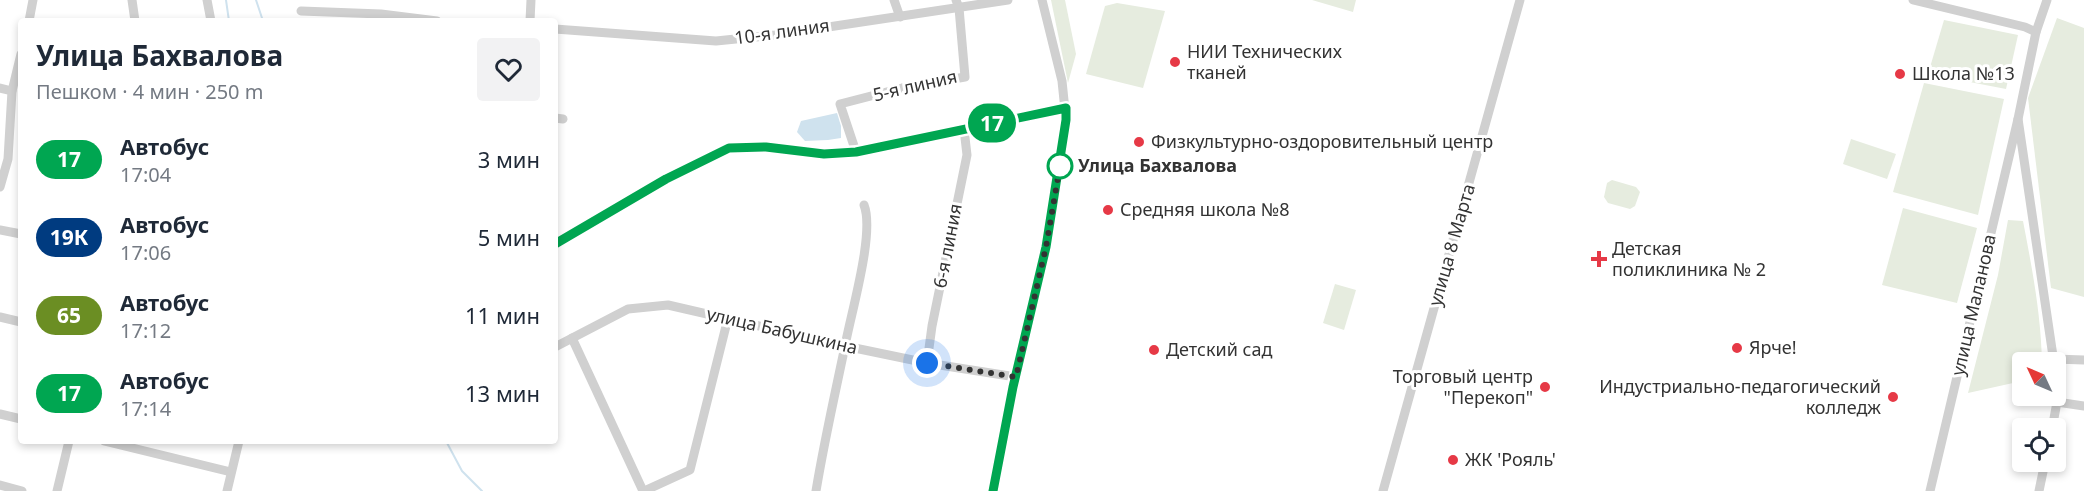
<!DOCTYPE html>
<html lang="ru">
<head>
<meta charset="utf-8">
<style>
  body { margin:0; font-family:"Noto Sans",sans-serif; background:#f2f2f3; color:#1f2937; height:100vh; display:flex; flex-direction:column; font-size:22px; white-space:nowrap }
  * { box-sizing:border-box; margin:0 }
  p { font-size:20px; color:#747a83 }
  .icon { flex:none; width:33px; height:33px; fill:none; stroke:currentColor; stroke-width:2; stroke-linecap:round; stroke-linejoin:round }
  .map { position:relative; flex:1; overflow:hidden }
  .panel { position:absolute; left:18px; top:18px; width:540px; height:426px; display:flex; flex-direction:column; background:#fff; border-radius:6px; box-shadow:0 3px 9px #0003 }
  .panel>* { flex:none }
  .badge { padding:0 12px; border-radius:20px; font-size:21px; line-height:39px }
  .needle { width:39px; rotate:314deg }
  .tools { position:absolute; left:2012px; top:352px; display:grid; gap:12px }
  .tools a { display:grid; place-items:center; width:54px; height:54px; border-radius:6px; background:#fff; box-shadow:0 3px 9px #0003; font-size:30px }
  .you { position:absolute; width:30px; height:30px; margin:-15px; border:4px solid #fff; border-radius:50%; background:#1a73e8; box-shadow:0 0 0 9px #1a73e833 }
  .map>.badge { position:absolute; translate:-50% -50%; box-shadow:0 0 0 3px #fff }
  .round { display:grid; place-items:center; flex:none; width:63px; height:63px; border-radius:6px; background:#f2f2f3 }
  .overview { display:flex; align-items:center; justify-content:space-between; height:102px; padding:0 18px }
  h1 { font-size:28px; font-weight:700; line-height:45px }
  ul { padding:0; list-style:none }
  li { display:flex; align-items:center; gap:18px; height:78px; padding:0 18px }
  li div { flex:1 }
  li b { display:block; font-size:22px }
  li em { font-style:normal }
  li .badge { min-width:66px; font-weight:700; text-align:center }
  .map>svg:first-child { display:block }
</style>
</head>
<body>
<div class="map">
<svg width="2084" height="491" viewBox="0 0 2084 491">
  <rect width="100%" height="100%" fill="#fff"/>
  <g fill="#e6ecdf">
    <polygon points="1051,0 1065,0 1076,54 1068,83"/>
    <polygon points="1312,0 1356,0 1353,12"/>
    <polygon points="1117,3 1165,11 1143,88 1086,74 1105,6"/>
    <polygon points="2057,18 2084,28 2084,297 2051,288 2028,98"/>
    <polygon points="1944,20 2018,35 2006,89 1928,74"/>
    <polygon points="1924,83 2004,99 1978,215 1893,192"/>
    <polygon points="1851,139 1896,154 1887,179 1843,164"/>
    <polygon points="1612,180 1636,187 1640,192 1635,206 1630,209 1608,203 1604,197 1607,183"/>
    <polygon points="1903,208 1977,228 1957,303 1882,285"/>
    <path d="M2008 220 2023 221C2032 268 2041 314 2042 363H2022V381L1968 393 1998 275Z"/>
    <polygon points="1335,284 1356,290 1344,330 1323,323"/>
  </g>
  <polygon fill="#cfe2ee" points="837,113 841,126 841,138 828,140 805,141 797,132 801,121"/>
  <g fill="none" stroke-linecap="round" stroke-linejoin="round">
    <g stroke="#cfe2ee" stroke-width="2">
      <polyline points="226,0 229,21"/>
      <polyline points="256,0 263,21"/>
      <polyline points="446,441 462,471 482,491"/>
    </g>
    <g stroke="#d0d0d0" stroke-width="9">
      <polyline points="132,0 135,21"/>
      <polyline points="207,0 211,21"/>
      <polyline points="894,0 900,17"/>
      <polyline points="1913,0 2025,27 2036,32"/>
      <polyline points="2047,0 2036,32 2018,119 2054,363"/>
      <polyline points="301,11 381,14 437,21"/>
      <polyline points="29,21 33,0"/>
      <polyline points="530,21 531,0"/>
      <polyline points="555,29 716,41 775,35 1008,0"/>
      <polyline points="0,88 12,91"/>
      <polyline points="555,118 563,119"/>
      <polyline points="856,152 840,104 902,88 965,77 959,8 956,0"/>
      <polyline points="0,187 8,159 12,91 21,54"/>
      <polyline points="0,230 21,234"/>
      <polyline points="555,244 666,179 729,148 766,147 824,154 856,152 1066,108"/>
      <polyline points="0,317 21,322"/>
      <polyline points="572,338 643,491"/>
      <polyline points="555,347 628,309 668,305 845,346 927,363 1016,377"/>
      <polyline points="2054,359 2084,360"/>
      <polyline points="927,363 932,326 967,155 964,129"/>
      <polyline points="2057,402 2084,406"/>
      <polyline points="0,414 21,419"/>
      <polyline points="2052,429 2057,402 2055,368"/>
      <polyline points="104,441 231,472"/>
      <polyline points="0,485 22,491"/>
      <polyline points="57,491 69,441"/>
      <polyline points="227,491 239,441"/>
      <polyline points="644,491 690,470 728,318"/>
      <path d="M816 491C824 442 835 394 845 346 851 313 875 233 864 205"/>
      <polyline points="993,491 1013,387 1046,247 1066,120 1062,81 1042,0"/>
      <polyline points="1383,491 1520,0"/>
      <polyline points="1930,491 2018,119"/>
      <polyline points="2039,491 2045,462"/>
    </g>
  </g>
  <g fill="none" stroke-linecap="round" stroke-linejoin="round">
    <g stroke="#fff" stroke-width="14">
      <polyline id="line" points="555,244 666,179 729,148 766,147 824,154 856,152 1066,108 1066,120 1046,247 1013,387 993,491"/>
    </g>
    <use href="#line" stroke="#00a651" stroke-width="9"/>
    <polyline stroke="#333" stroke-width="6" stroke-dasharray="0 10.8" points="927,363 1016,377 1046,247 1060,166"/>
  </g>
  <g fill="#e63946" stroke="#fff" stroke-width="2">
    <circle cx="1175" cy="62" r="6"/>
    <circle cx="1900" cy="74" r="6"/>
    <circle cx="1139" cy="142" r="6"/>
    <circle cx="1108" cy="210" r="6"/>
    <path d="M1596 250h6v6h6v6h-6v6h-6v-6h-6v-6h6z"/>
    <circle cx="1737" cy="348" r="6"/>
    <circle cx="1154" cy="350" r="6"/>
    <circle cx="1545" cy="387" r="6"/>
    <circle cx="1893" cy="397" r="6"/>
    <circle cx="1453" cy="460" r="6"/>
  </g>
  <circle fill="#fff" stroke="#00a651" stroke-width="3" cx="1060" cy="166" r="12"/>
  <g text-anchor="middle" stroke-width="6" stroke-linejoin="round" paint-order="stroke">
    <g font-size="18" fill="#333" stroke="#fff">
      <text transform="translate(782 32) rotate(-8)" y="6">10-я линия</text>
      <text transform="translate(915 86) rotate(-13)" y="6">5-я линия</text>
      <text transform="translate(1452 245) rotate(-74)" y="6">улица 8 Марта</text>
      <text transform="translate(948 246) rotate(-79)" y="6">6-я линия</text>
      <text transform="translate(1974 305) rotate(-77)" y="6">улица Маланова</text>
      <text transform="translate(782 331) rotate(13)" y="6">улица Бабушкина</text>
    </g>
    <g font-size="18" fill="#333" stroke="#fff" text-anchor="start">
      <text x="1187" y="58">НИИ Технических<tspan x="1187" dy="21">тканей</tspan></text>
      <text x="1912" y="80">Школа №13</text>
      <text x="1151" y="148">Физкультурно-оздоровительный центр</text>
      <text x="1120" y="216">Средняя школа №8</text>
      <text x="1612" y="255">Детская<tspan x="1612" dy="21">поликлиника № 2</tspan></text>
      <text x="1749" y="354">Ярче!</text>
      <text x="1166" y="356">Детский сад</text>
      <text x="1533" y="383" text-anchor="end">Торговый центр<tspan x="1533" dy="21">"Перекоп"</tspan></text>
      <text x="1881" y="393" text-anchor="end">Индустриально-педагогический<tspan x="1881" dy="21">колледж</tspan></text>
      <text x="1465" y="466">ЖК 'Рояль'</text>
    </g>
    <g font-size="18" font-weight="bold" fill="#333" stroke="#fff" text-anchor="start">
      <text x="1078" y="172">Улица Бахвалова</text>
    </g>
  </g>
</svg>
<div class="tools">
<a><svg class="needle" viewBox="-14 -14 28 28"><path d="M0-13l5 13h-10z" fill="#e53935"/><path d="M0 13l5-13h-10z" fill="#747a83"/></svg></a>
<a><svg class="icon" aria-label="locate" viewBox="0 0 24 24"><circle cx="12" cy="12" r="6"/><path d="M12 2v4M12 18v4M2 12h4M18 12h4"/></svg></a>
</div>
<div class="you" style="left:927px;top:363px"></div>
<b class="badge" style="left:992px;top:123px;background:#00a651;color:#fff">17</b>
<section class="panel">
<div class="overview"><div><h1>Улица Бахвалова</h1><p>Пешком · 4 мин · 250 m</p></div><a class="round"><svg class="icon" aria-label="heart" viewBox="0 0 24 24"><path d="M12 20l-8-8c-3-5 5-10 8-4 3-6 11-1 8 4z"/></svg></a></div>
<ul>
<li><span class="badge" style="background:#00a651;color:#fff">17</span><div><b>Автобус</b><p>17:04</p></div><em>3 мин</em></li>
<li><span class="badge" style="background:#003b80;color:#fff">19К</span><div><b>Автобус</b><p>17:06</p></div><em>5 мин</em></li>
<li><span class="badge" style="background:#6b8e23;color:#fff">65</span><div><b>Автобус</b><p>17:12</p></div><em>11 мин</em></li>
<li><span class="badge" style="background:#00a651;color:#fff">17</span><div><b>Автобус</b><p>17:14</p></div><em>13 мин</em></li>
</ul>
</section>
</div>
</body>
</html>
